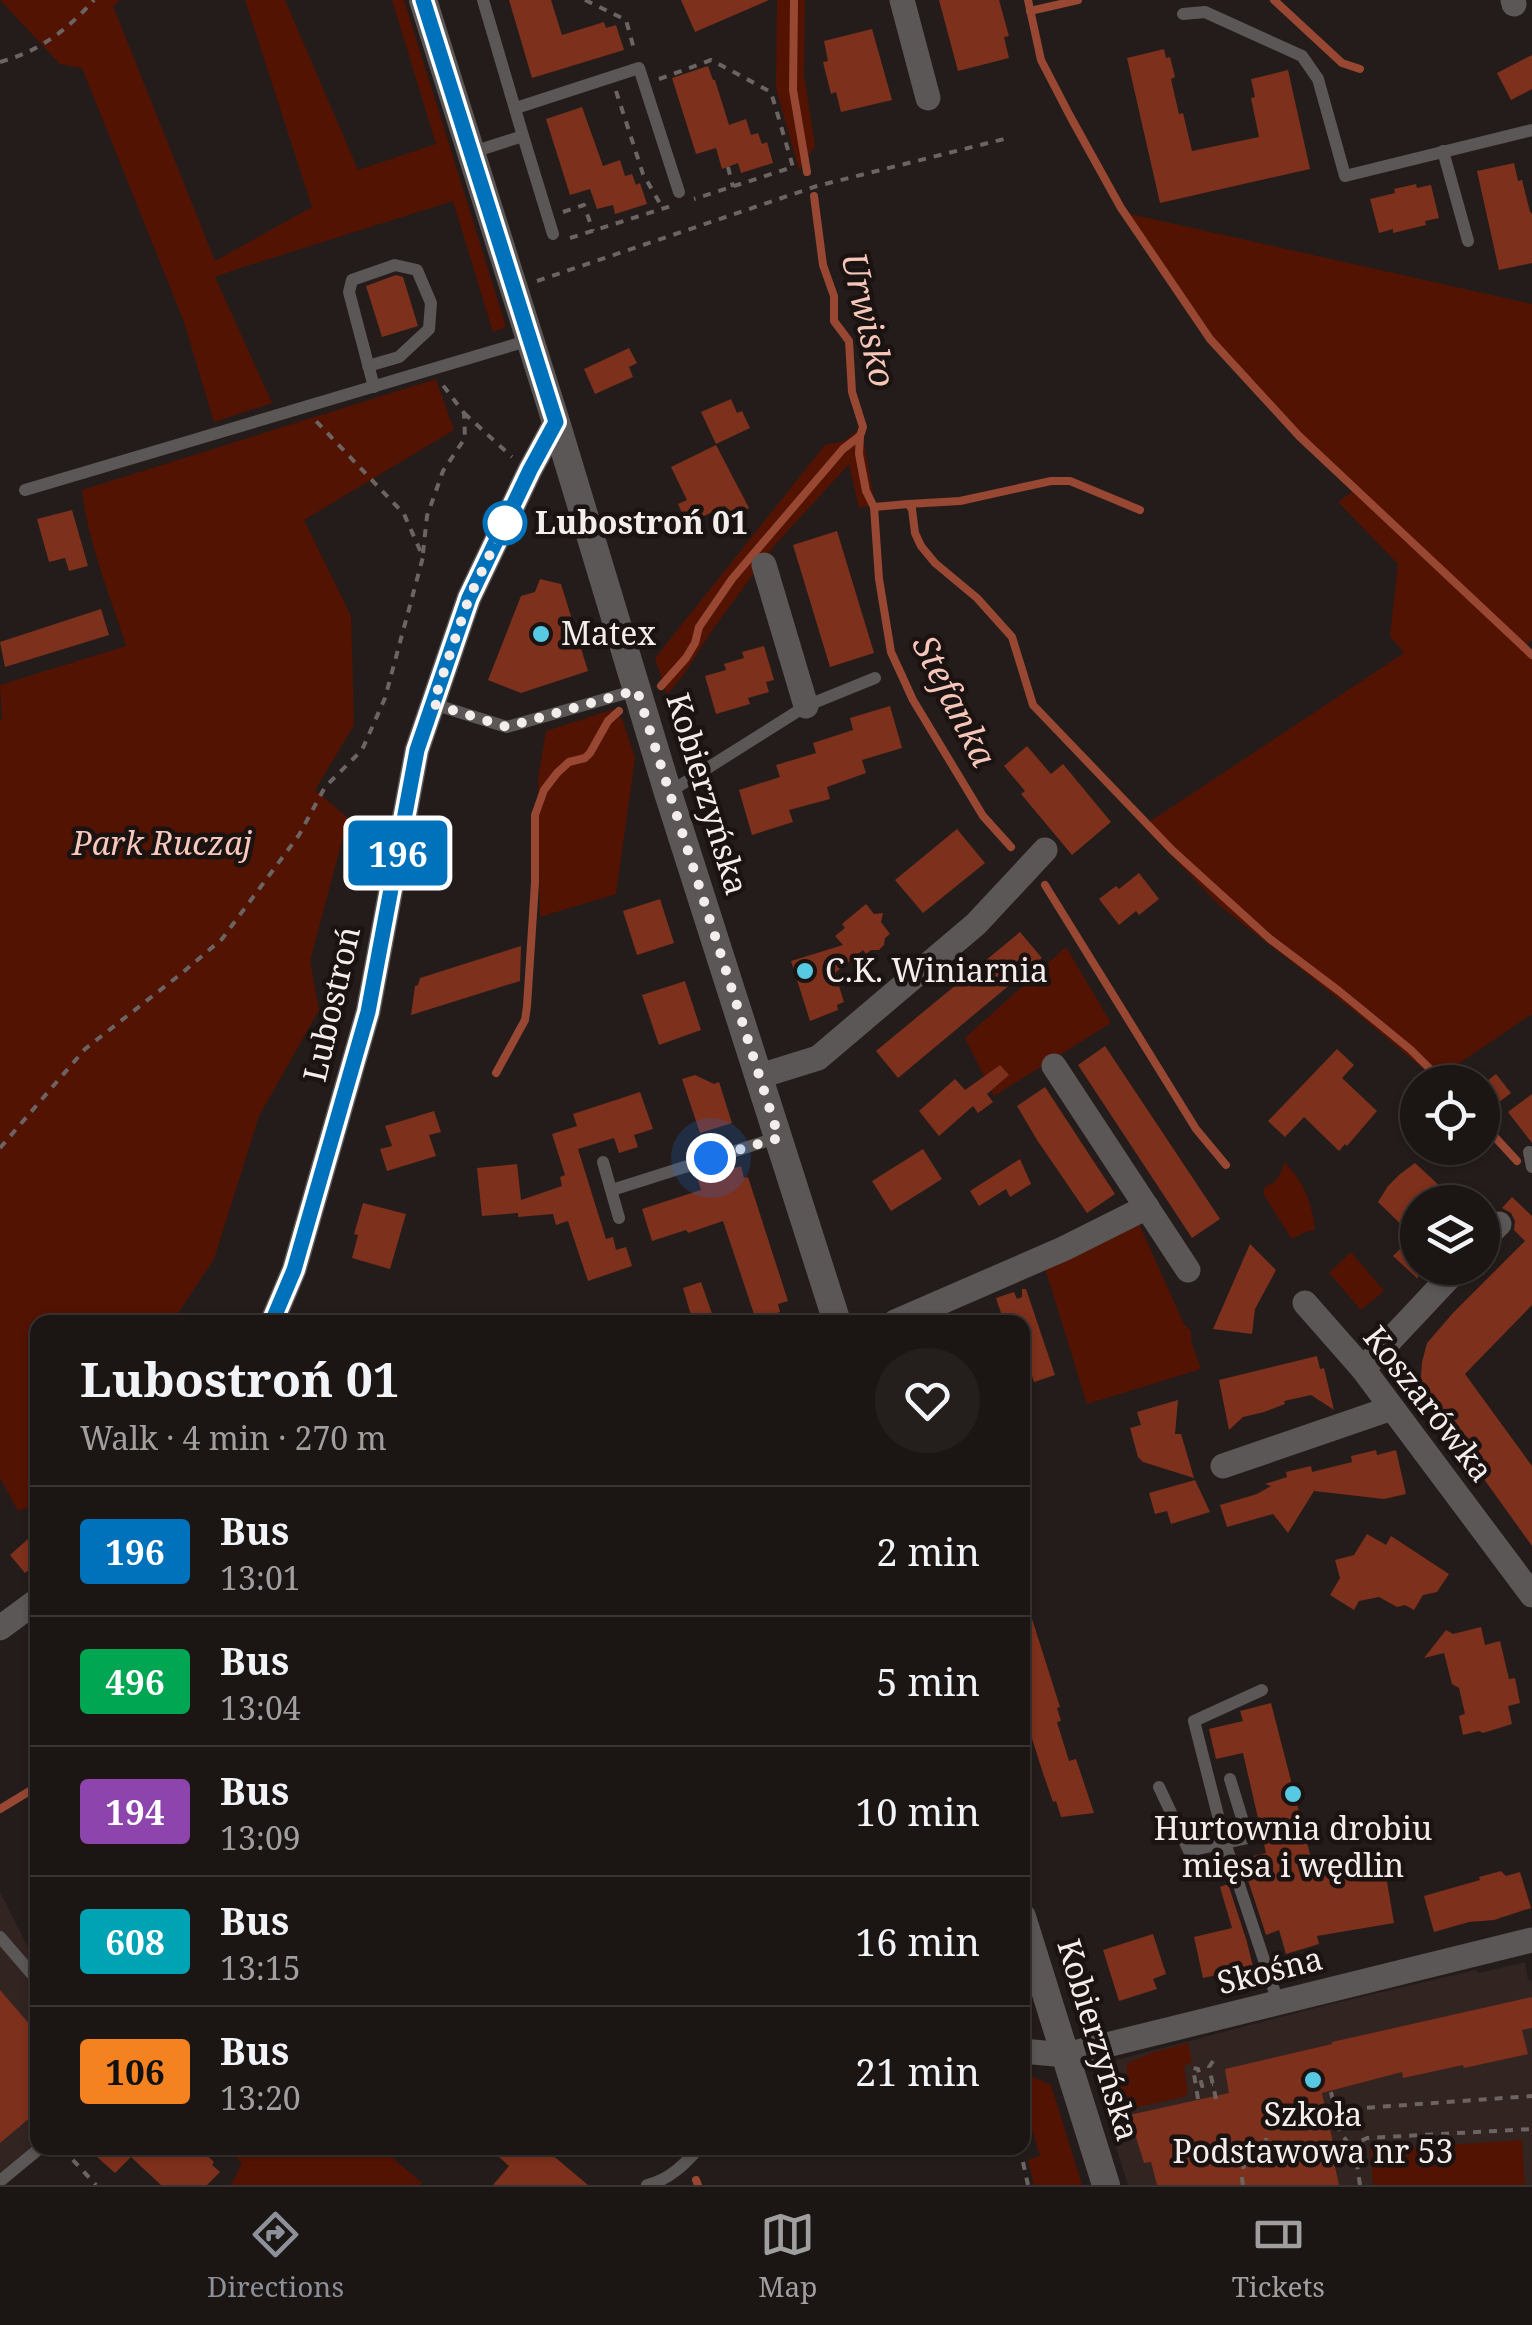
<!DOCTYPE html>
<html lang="en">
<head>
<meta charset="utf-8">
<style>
  body { margin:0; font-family:"Noto Serif",serif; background:#241e1d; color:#f1f3f6; height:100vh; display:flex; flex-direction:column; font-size:38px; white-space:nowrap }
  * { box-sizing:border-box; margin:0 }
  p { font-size:32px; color:#a09fa0 }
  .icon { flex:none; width:55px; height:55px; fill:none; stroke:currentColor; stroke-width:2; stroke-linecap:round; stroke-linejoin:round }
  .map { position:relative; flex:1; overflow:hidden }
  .panel { position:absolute; left:30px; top:1315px; width:1000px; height:840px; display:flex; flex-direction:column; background:#1b1514; border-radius:20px; box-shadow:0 2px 8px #0004,0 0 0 2px #393434 }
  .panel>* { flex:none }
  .badge { padding:0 20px; border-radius:8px; font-size:35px; line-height:65px }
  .fabs { position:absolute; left:1400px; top:1065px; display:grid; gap:20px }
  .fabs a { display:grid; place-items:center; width:100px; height:100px; border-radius:50%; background:#1b1514; box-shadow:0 2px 8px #0004,0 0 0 2px #393434; font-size:50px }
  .you { position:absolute; width:50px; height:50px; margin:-25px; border:8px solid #fff; border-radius:50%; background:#1a73e8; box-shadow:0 0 0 15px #1a73e833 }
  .map>.badge { position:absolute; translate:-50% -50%; box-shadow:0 0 0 5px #fff }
  .round { display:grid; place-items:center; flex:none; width:105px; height:105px; border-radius:52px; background:#241e1d }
  .overview { display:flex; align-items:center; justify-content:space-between; height:170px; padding:0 50px }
  h1 { font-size:48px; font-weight:700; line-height:75px }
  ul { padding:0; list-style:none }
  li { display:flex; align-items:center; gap:30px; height:130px; padding:0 50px; border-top:2px solid #393434 }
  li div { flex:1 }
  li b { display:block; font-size:38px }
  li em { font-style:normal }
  li .badge { min-width:110px; font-weight:700; text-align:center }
  .tabs { display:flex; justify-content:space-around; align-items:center; height:140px; border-top:2px solid #393434; background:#1b1514; font-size:28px; color:#a09fa0 }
  .tabs a { display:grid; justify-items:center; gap:5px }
  .tabs .on { color:#8c9099 }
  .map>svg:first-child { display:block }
</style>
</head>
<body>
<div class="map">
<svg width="1532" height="2185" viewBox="0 0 1532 2185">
  <rect width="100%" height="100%" fill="#241c1a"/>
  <g fill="#322420">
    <polygon points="0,1892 37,1965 38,2148 49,2148 6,2185 0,2185"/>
    <polygon points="1525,1962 1528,1980 1532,1982 1532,2185 1128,2185 1092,2072 1097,2065 1327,2005 1475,1970 1479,1973"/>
  </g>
  <g fill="#531302">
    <polygon points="0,0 120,0 113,6 215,261 312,207 245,0 285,0 358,170 436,144 392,0 404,0 506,327 493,332 453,201 237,269 215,277 272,403 214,422 184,322 82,68 60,64"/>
    <polygon points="777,0 805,0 804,75 815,146 799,170 776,88"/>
    <polygon points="1120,209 1130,214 1532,304 1532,640 1521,649 1532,660 1532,1014 1455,1066 1438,1081 1353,1010 1220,906 1143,826 1404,653 1390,636 1398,564 1338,502 1353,491 1297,439 1209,340"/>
    <path d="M436 379 454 430 304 520 351 616 354 725 315 790 348 818 310 961 319 1010 259 1116 214 1259 172 1322H38L37 1505 18 1511 0 1478V721L2 719 0 685 126 646C110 595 88 544 82 490Z"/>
    <polygon points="861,428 875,505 859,508 849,464 774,546 713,629 684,674 667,695 655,658 825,445 844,441"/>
    <polygon points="614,709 623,721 635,758 616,894 540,917 538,779 546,731"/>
    <polygon points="1066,947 1111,1023 994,1096 965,1038"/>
    <path d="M1284 1162C1304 1182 1312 1202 1315 1230L1305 1232 1292 1239 1264 1195V1187C1276 1184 1282 1174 1284 1162Z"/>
    <polygon points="1139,1224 1184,1324 1191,1331 1191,1341 1201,1369 1087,1404 1044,1265"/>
    <polygon points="1351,1252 1384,1291 1361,1310 1329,1273"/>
    <polygon points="1188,2043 1192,2061 1184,2067 1188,2093 1183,2097 1121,2111 1109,2079 1128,2073 1126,2064 1151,2053"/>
    <polygon points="1022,2072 1051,2085 1082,2185 1034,2185 1028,2160 1040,2156 1023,2100"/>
    <polygon points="1522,2140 1525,2185 1373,2185 1370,2150"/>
    <polygon points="225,2148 381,2148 422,2183 420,2185 231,2185 242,2163"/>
  </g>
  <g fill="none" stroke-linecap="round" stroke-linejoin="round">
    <g stroke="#974732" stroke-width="8">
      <polyline points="794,0 793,90 807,172"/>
      <polyline points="1028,0 1041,60 1070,116 1121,208 1210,339 1299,436 1532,655"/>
      <polyline points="1274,0 1342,63 1360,69"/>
      <polyline points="1030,11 1078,0"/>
      <polyline points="860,436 859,454 866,491 874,507 879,579 891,652 913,700 983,816 1011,847"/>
      <polyline points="908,504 960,501 1051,481 1070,481 1140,510"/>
      <polyline points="874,507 908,504 912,509 915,533 921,546 935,563 977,598 1012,637 1033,705 1172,850 1270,939 1339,991 1411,1050 1443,1082"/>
      <polyline points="661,686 686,658 695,643 699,627 732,579 843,449 860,436 863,427 852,392 849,341 834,321 834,296 823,265 814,196"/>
      <polyline points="1045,885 1196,1129 1226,1165"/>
      <polyline points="496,1073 525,1020 527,1006 535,883 535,815 544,790 557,773 569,762 585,758 590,753 608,721 619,711"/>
      <polyline points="1482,1123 1517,1161"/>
      <polyline points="0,1809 38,1786"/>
      <polyline points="696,2180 698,2185"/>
    </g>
  </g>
  <g fill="#7d301b">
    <polygon points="509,0 551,0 562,35 604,22 606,28 616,25 624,50 532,78"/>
    <polygon points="681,0 769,0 695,32"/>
    <polygon points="939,0 999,0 1009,36 1004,37 1009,58 958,71"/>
    <polygon points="872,29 892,100 841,112 836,92 831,94 823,62 828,61 824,41"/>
    <polygon points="1164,49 1166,58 1170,57 1175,77 1171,79 1179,114 1183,113 1192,151 1259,137 1251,98 1255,97 1251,79 1288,70 1310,169 1160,203 1127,58"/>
    <polygon points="1532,55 1532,89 1511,100 1497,73"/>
    <polygon points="708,66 713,80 715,80 729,125 746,119 751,135 758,133 762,144 767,142 773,163 741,173 738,163 722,169 716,148 696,154 672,78"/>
    <polygon points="582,107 603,166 620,160 625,176 632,174 636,185 640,183 647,204 615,214 613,205 597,209 590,189 570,195 546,119"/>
    <polygon points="1514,163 1518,181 1522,180 1530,212 1532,214 1532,263 1499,270 1477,171"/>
    <polygon points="1416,184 1417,188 1431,185 1439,218 1425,221 1426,225 1393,233 1393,229 1379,233 1370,199 1395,193 1394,189"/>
    <polygon points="396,275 403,277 418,326 382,337 366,286"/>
    <polygon points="629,348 637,363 629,367 633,377 595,394 584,369"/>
    <polygon points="731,399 737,413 742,411 750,428 716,444 701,412"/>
    <polygon points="716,445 749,508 731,517 725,506 687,524 678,504 687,500 671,467"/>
    <polygon points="72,510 88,566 69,571 65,558 49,562 37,519"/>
    <polygon points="837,531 874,653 830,667 793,545"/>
    <polygon points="540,579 561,584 588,671 521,693 488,680 521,596 535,592"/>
    <polygon points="101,609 109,635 5,667 0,642"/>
    <polygon points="764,646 774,680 766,682 769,692 748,698 750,704 716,714 705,676 726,670 724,664 744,658 742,652"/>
    <polygon points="890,706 902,748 862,760 866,773 827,787 830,799 789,810 793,822 752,835 739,790 780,777 776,765 816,753 813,743 853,730 850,718"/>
    <polygon points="1027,746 1051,774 1063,764 1111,822 1072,855 1021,794 1025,791 1004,766"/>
    <polygon points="957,829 985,863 923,913 895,880"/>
    <polygon points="1139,873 1159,899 1139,915 1136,911 1119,925 1099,899 1116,886 1119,889"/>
    <polygon points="660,899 674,943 637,955 623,911"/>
    <polygon points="866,904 874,914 883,913 881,922 890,934 885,938 884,945 879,950 871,950 866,954 863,950 835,973 844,1002 837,1005 838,1010 810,1021 791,961 843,945 835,936 845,928 842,924"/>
    <polygon points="1020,932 1042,958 898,1078 876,1051"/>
    <polygon points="521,946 520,981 411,1015 415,986 418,985 420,978"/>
    <polygon points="685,981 701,1030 659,1045 642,995"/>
    <polygon points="1105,1046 1220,1219 1192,1238 1078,1065"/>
    <polygon points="1337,1049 1354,1065 1342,1078 1377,1111 1347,1146 1345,1144 1339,1151 1304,1117 1285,1137 1268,1121"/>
    <polygon points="1000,1065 1009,1075 987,1094 993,1102 978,1113 973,1106 939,1136 919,1111 955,1079 965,1090"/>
    <polygon points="1496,1074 1511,1093 1482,1115 1482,1085"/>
    <polygon points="695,1075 714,1084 719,1082 732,1123 700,1133 682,1079"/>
    <polygon points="1045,1087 1115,1194 1087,1213 1037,1140 1017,1106"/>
    <polygon points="640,1092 653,1129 634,1135 638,1147 619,1153 614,1138 578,1149 606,1239 613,1237 616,1250 626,1247 632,1266 588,1281 568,1221 556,1225 553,1214 518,1217 518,1213 482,1216 477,1168 517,1164 521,1200 562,1186 560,1177 565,1175 552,1134 577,1126 573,1114"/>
    <polygon points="1532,1094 1532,1143 1508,1112"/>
    <polygon points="434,1111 441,1132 429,1135 436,1156 387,1171 380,1149 392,1146 385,1126"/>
    <polygon points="923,1149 942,1179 891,1211 872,1181"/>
    <polygon points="1020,1159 1031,1184 1010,1197 1006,1189 979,1206 970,1191"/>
    <polygon points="1415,1163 1457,1202 1418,1202 1418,1279 1393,1256 1413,1236 1378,1202 1388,1186 1400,1174"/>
    <polygon points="741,1166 744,1178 748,1177 788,1301 778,1304 780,1312 756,1320 723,1221 688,1233 686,1230 652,1241 642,1209 701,1190 698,1180"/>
    <polygon points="1512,1197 1532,1216 1532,1305 1465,1374 1532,1466 1532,1546 1420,1390 1422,1362 1427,1343 1453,1313 1525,1241 1514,1230 1515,1221 1511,1213 1502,1208"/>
    <polygon points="363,1203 406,1214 390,1269 352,1258 358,1235 354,1234"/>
    <polygon points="1250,1244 1276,1270 1255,1309 1252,1334 1213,1329"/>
    <polygon points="701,1282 715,1322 693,1322 683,1288"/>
    <polygon points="1022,1289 1026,1289 1028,1295 1055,1375 1034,1382 1028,1364 1022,1366 1022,1322 1004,1322 996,1298 1014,1292 1017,1299 1022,1297"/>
    <polygon points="1317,1356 1320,1369 1324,1368 1334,1410 1311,1395 1284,1401 1285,1404 1264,1412 1243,1417 1229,1430 1219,1380"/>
    <polygon points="1178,1400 1175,1434 1181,1434 1194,1478 1143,1462 1138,1457 1130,1428 1141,1425 1137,1412"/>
    <polygon points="1376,1450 1377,1455 1396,1450 1406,1494 1384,1499 1314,1491 1288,1533 1273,1514 1227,1527 1220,1505 1257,1494 1271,1486 1265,1484 1287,1477 1286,1472 1311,1466 1312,1472 1352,1462 1351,1456"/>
    <polygon points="1195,1480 1210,1512 1171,1524 1167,1511 1155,1514 1149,1493"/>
    <polygon points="1367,1534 1386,1545 1391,1536 1449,1574 1437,1592 1423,1595 1414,1610 1405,1605 1397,1607 1379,1597 1359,1601 1354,1610 1330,1595 1340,1578 1335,1560 1354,1555"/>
    <polygon points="28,1539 38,1551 38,1563 25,1573 10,1555"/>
    <polygon points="1026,1600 1060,1707 1057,1708 1061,1721 1057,1722 1069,1761 1076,1759 1094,1813 1061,1817 1056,1801 1053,1802 1042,1770 1022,1707 1022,1601"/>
    <polygon points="1481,1627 1485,1645 1500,1641 1509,1679 1515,1678 1520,1703 1508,1706 1512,1724 1483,1733 1479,1731 1463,1735 1459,1716 1465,1714 1459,1688 1452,1684 1444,1653 1424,1658 1446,1630 1453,1634"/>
    <polygon points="1271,1703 1314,1870 1383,1858 1394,1923 1317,1936 1319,1944 1286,1954 1279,1930 1266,1935 1241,1859 1266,1853 1243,1753 1216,1759 1209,1729 1243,1721 1240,1711"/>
    <polygon points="1501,1871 1506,1876 1520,1872 1531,1908 1494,1920 1469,1922 1434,1932 1424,1896 1480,1880 1479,1877"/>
    <polygon points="1228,1884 1247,1942 1253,1967 1203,1978 1194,1937 1232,1928 1220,1887"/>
    <polygon points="1153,1934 1166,1974 1153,1979 1157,1989 1119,2001 1103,1950"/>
    <polygon points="0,1990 38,2034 38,2111 0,2143"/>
    <polygon points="1532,1997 1532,2028 1522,2030 1528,2054 1464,2068 1463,2065 1403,2078 1402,2072 1322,2093 1336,2156 1333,2157 1339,2185 1157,2185 1151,2162 1144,2163 1129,2115 1229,2093 1225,2069 1332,2044 1332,2042"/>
    <polygon points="87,2148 199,2148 214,2162 212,2165 220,2172 207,2185 161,2185 131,2157 115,2173"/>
    <polygon points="507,2148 544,2148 588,2185 493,2185 509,2166 499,2157"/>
  </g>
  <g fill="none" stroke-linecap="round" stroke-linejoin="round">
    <g stroke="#6b6462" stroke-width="4" stroke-dasharray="8 8" stroke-linecap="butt">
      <polyline points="585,0 626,20 634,49"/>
      <path d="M0 62C40 51 67 30 94 0"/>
      <polyline points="659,79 711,60 771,92 793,167 694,199"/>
      <polyline points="616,91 643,174 662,207"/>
      <polyline points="728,167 733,187"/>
      <polyline points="563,212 584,205 593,231"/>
      <polyline points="570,238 671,206"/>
      <polyline points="537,281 817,186 1004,139"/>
      <polyline points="464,413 512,457"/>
      <polyline points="423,553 427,516 443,471 465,438 464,413 442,384"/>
      <polyline points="0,1148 85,1049 182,973 222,939 299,835 325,787 362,750 385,698 423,557 404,514 316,421"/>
      <polyline points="1213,2061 1209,2067 1216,2099"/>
      <polyline points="1331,2092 1340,2133 1355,2151"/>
      <polyline points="1198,2099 1193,2068 1198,2069 1202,2086 1213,2084"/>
      <polyline points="1335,2110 1532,2096"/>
      <polyline points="62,2148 96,2185"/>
      <polyline points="1023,2162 1028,2185"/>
      <path d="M1243 2185C1236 2149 1268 2163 1268 2126"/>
      <polyline points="1360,2185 1355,2151 1357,2143 1367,2138 1532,2129"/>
    </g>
    <g stroke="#5b5756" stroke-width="12">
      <polyline points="483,0 523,136"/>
      <polyline points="1183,14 1205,12 1302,56 1318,79 1345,176 1532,130"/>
      <polyline points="516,108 639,68 679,192"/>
      <polyline points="1443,151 1468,241"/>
      <polyline points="470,153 523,136 553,234"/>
      <polyline points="368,366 399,357 429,329 431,303 417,270 395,265 352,280 349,292 374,387"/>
      <polyline points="25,490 530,340"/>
      <polyline points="433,704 507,727 637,690"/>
      <polyline points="668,793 806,706 875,678"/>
      <polyline points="1529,1152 1532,1167"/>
      <polyline points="603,1162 619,1218"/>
      <polyline points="612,1190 779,1137"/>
      <polyline points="1262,1690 1194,1721 1225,1843 1278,2002"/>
      <polyline points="1159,1787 1189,1851 1248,1838 1230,1779"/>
      <polyline points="0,1937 38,1981"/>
      <polyline points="0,2181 40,2148"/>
      <path d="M647 2185C669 2180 685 2164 699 2148"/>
    </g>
    <g stroke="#5b5756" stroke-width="25">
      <polyline points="902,0 928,98"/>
      <polyline points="1513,0 1514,4"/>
      <polyline points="764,565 806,706"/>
      <polyline points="1054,1066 1188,1270"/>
      <polyline points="760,1076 818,1058 976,924 1045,850"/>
      <polyline points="1482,1241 1499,1224"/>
      <polyline points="1305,1303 1363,1369 1532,1595"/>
      <polyline points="272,1322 294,1270 368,1012 417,750 469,598 530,470 556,422"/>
      <polyline points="895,1322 1063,1249 1147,1207"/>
      <polyline points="1363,1369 1458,1268"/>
      <polyline points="1223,1466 1392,1408"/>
      <polyline points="0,1628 38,1600"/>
      <polyline points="1022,2051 1066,2055 1532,1940"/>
    </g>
    <g stroke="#5b5756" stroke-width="28">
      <polyline points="423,0 556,422 668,793 837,1322"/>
      <polyline points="1022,1917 1106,2185"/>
    </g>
  </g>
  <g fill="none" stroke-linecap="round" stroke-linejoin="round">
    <g stroke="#fff" stroke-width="22">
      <polyline id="line" points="272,1322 294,1270 368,1012 417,750 469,598 530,470 556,422 423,0"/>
    </g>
    <use href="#line" stroke="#0072bc" stroke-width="15"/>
    <polyline stroke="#f3eeec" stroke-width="10" stroke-dasharray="0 18" points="505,523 469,598 433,704 507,727 637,690 779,1138 711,1158"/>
  </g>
  <circle fill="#fff" stroke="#0072bc" stroke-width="5" cx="505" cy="523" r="20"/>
  <g fill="#58c9e3" stroke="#1b1311" stroke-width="4">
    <circle cx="541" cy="634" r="10"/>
    <circle cx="805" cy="971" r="10"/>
    <circle cx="1293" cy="1794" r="10"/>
    <circle cx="1313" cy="2080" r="10"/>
  </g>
  <g text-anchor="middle" stroke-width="9" stroke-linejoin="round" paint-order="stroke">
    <g font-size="32" font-weight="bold" fill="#f3eeec" stroke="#1b1311" text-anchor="start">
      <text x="535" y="534">Lubostroń 01</text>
    </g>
    <g font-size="32" fill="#f3eeec" stroke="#1b1311" text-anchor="start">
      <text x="561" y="645">Matex</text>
      <text x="825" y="982">C.K. Winiarnia</text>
      <text x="1293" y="1840" text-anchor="middle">Hurtownia drobiu<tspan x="1293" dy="37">mięsa i wędlin</tspan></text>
      <text x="1313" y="2126" text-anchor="middle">Szkoła<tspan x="1313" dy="37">Podstawowa nr 53</tspan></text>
    </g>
    <g font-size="32" fill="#f3eeec" stroke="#1b1311">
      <text transform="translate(707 794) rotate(73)" y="11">Kobierzyńska</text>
      <text transform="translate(332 1004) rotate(-77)" y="11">Lubostroń</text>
      <text transform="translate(1428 1404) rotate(52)" y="11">Koszarówka</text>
      <text transform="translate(1270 1971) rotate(-14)" y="11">Skośna</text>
      <text transform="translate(1098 2040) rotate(73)" y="11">Kobierzyńska</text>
    </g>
    <g font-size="32" font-style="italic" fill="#f7c8bb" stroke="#1b1311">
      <text x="162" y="855">Park Ruczaj</text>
    </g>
    <g font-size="35" font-style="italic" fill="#f5c6b9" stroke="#1b1311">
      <text transform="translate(868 320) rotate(77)" y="12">Urwisko</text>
      <text transform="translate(954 701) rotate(63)" y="12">Stefanka</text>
    </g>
  </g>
</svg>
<div class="fabs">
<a><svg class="icon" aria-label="locate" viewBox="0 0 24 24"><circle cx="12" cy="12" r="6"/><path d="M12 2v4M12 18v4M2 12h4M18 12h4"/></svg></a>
<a><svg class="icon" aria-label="layers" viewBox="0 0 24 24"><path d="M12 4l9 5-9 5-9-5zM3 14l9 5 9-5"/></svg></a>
</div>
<div class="you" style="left:711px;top:1158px"></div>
<b class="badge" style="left:398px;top:853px;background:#0072bc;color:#fff">196</b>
<section class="panel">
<div class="overview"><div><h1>Lubostroń 01</h1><p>Walk · 4 min · 270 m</p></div><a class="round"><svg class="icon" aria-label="heart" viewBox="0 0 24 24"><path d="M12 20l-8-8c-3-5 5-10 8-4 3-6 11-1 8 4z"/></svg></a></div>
<ul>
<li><span class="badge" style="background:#0072bc;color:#fff">196</span><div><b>Bus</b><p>13:01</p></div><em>2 min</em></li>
<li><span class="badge" style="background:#00a651;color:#fff">496</span><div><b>Bus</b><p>13:04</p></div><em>5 min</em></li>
<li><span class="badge" style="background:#8e44ad;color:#fff">194</span><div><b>Bus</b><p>13:09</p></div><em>10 min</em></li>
<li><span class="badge" style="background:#00a3b4;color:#fff">608</span><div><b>Bus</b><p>13:15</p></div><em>16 min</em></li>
<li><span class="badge" style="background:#f58220;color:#111">106</span><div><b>Bus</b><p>13:20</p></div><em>21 min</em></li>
</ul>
</section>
</div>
<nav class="tabs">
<a class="on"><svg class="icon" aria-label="directions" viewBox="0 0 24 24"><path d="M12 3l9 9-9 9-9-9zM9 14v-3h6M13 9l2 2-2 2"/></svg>Directions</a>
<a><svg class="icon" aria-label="map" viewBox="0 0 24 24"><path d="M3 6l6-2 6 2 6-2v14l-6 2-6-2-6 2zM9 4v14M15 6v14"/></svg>Map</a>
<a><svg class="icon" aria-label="tickets" viewBox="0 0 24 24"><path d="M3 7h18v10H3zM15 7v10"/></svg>Tickets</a>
</nav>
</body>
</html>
